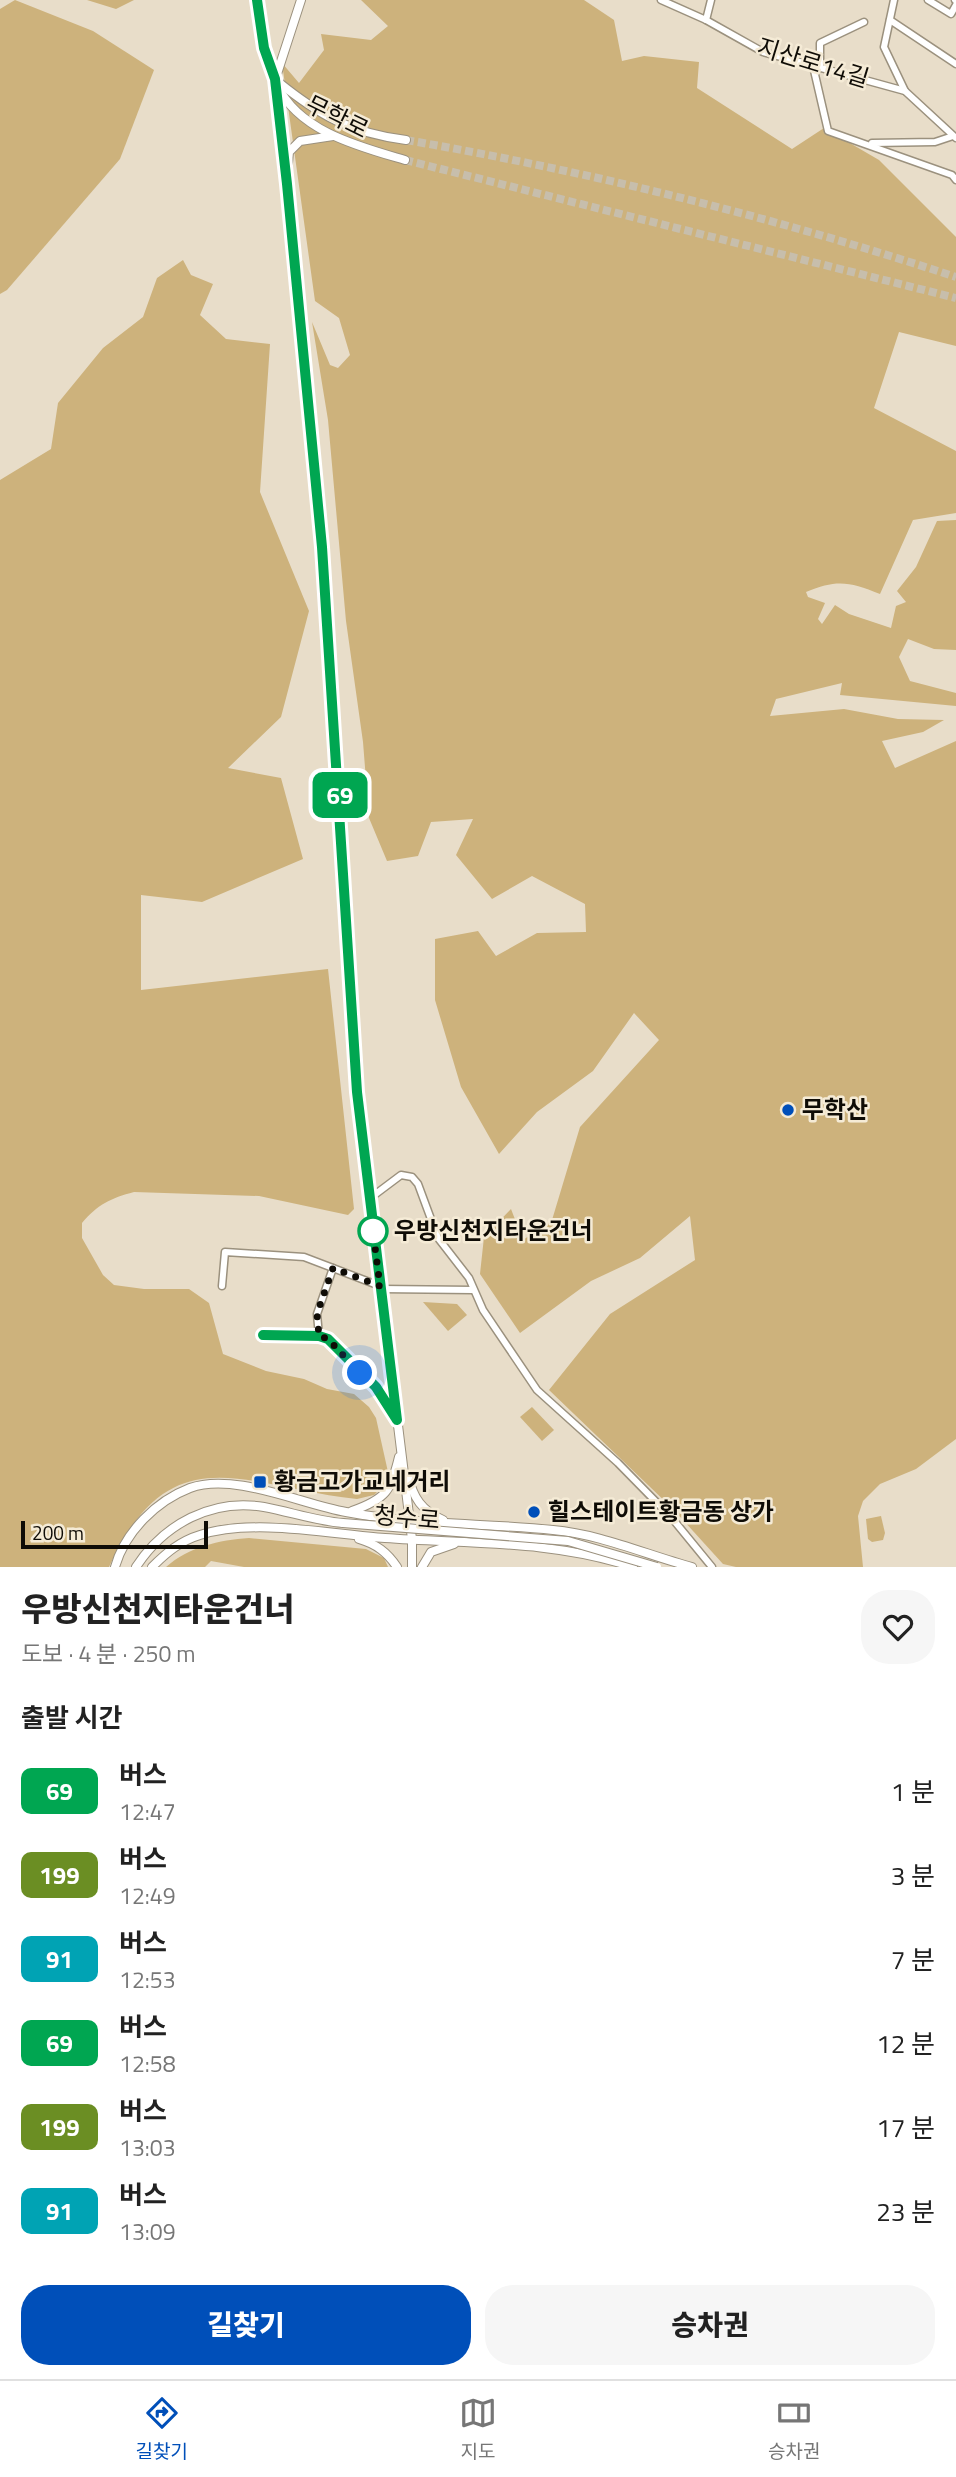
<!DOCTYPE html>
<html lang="ko">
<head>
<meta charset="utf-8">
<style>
  body { margin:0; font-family:"Titillium Web","Noto Sans KR",sans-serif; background:#f6f6f6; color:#222; height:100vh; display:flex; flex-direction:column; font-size:26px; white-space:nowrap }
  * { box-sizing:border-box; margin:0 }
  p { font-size:23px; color:#767676 }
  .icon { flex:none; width:38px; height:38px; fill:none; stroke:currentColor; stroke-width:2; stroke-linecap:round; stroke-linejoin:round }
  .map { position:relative; height:1567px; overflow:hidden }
  .sheet { display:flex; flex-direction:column; background:#fff; flex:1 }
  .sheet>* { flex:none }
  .badge { padding:0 14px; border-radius:10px; font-size:24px; line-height:46px }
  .scale { position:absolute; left:21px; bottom:18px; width:187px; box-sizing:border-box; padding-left:7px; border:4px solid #0f0c06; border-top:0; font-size:19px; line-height:24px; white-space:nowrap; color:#0f0c06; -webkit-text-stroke:5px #f5ebd6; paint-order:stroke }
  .you { position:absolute; width:35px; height:35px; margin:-18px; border:5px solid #fff; border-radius:50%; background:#1a73e8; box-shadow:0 0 0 10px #1a73e833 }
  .map>.badge { position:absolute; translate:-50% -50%; box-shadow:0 0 0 4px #fff }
  h2 { padding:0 21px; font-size:26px; line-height:63px }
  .round { display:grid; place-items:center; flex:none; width:74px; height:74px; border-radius:28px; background:#f6f6f6 }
  .summary { display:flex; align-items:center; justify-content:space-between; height:119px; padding:0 21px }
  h1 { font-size:33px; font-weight:800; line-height:52px }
  .primary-button { display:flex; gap:14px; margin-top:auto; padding:14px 21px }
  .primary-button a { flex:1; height:80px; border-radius:28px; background:#004fb9; color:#fff; font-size:28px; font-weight:800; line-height:80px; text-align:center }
  .primary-button a+a { background:#f6f6f6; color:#222 }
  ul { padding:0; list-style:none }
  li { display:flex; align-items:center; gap:21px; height:84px; padding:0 21px }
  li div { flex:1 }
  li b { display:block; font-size:26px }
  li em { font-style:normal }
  li .badge { min-width:77px; font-weight:700; text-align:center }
  .menu { display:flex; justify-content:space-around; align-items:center; height:98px; border-top:2px solid #e0e0e0; background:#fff; font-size:19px; color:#767676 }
  .menu a { display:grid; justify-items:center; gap:4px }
  .menu .selected { color:#004fb9 }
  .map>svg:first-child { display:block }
</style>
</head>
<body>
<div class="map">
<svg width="956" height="1567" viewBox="0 0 956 1567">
  <rect width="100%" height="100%" fill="#e8ddc9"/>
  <g fill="#cdb27c">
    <polygon points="15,0 93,31 154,70 120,159 7,290 0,294 0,9"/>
    <polygon points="87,0 134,0 116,9"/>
    <path d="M361 0H584L614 20 622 61 644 56 699 62 697 88 792 149 824 128 879 160 956 237V346L899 332 874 408 956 451V513L913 520 880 594C850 582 837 579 806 592L808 597 825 603 818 619 822 624 835 605 849 614 891 628 896 606 906 602 897 591 916 567 937 521 956 520V650L934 649 908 639 899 657 910 681 956 693V706L840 695 842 683 776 699 770 716 844 709 898 719 944 720 923 732 882 741 895 768 956 741V1439L916 1469 880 1484 863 1501 858 1516 863 1567H736L723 1564 673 1509 549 1390 610 1314 695 1260 690 1216 640 1258 591 1281 520 1333 480 1274 484 1237 511 1209 523 1240 552 1220 580 1127 659 1040 634 1013 593 1071 537 1112 499 1154 461 1087 435 1000V939L478 931 496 956 537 933 586 932 585 904 532 876 492 899 456 855 473 819 431 822 418 856 387 861 369 818 363 742 346 621 328 420 312 322 330 365 338 368 350 355 339 318 315 301 282 63 299 83 324 50 321 34 371 40 388 26Z"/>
    <path d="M183 260 191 275 213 284 200 315 226 339 270 344 260 492 309 611 281 717 228 768 281 778 303 859 202 902 141 895V990L328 969 354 1209 348 1215 259 1196 134 1192C111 1198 97 1205 82 1223V1238L103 1275 114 1285 144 1289H189L209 1303 223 1354 266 1371 304 1379 327 1389 354 1394 369 1407 376 1418 388 1472 384 1485 374 1495 357 1499C244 1487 171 1432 109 1567H0V480L51 449 58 403 103 348 143 317 157 278Z"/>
    <polygon points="423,1302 457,1304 467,1315 448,1331"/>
    <polygon points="532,1407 554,1430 542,1441 520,1417"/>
    <polygon points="881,1516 885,1533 883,1540 872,1542 868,1539 866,1519"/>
    <path d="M249 1538 366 1549 384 1558 388 1567H244L211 1561 205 1567H166C189 1547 219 1540 249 1538Z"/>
  </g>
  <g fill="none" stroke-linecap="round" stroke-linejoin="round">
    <g stroke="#c7beac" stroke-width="8" stroke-dasharray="8 4" stroke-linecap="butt">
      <path d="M406 140C592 172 777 218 956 277"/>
      <polyline points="405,160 956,298"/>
    </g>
    <g stroke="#9b917e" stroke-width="9">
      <g id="minor">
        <polyline points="661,0 706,20 763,52 905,91 956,138"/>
        <polyline points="894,0 884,47 905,91"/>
        <polyline points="928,0 951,14 956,5"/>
        <polyline points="955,0 956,1"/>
        <polyline points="706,20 711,0"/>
        <polyline points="890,20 956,64"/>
        <polyline points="813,66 828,131 952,175 956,180"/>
        <polyline points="820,68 820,43 864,22"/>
        <polyline points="872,143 935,142 953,136"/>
        <polyline points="369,1199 401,1175 412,1177 418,1184 438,1238 469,1278 483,1310 537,1390 618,1463 671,1517 712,1567"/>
        <polyline points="222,1286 225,1252 304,1257 380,1286"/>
        <polyline points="381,1289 473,1290"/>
        <polyline points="263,1335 319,1336 328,1339 376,1387 396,1418"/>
        <polyline points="319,1336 317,1314 333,1268"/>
      </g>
    </g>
    <g stroke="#9b917e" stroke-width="10">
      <g id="major">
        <polyline points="257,0 264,48 275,80 287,184 322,547 357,1092 412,1539 412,1567"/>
        <polyline points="275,80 301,0"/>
        <path d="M277 81C320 116 351 133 406 140"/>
        <path d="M277 85C299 132 361 147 405 160"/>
        <polyline points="288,163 289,152 300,141 333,136"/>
        <path d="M408 1475C413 1498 422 1511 443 1520"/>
        <path d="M352 1511C386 1499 391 1491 399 1457"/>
        <path d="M359 1539C376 1544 387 1552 397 1567"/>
        <path d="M115 1567C125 1532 156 1501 190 1488 234 1472 301 1504 346 1512 414 1525 485 1523 553 1530 600 1534 647 1555 692 1567"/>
        <path d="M136 1567C164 1524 212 1498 264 1507 291 1512 316 1521 343 1523"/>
        <path d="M152 1567C166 1553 180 1541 200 1535 253 1518 330 1534 385 1538 468 1544 553 1540 633 1567"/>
        <polyline points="422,1567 431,1552 454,1544"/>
      </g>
    </g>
    <use href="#minor" stroke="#fff" stroke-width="6"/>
    <use href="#major" stroke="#fff" stroke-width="8"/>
    <g stroke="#9b917e" stroke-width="10" stroke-linecap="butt">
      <polyline id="major-bridge" points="343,1523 568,1541 657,1567"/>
    </g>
    <use href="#major-bridge" stroke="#fff" stroke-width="8"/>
  </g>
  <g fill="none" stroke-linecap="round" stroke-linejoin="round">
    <g stroke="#fff" stroke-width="16">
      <polyline id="line" points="257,0 264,48 275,79 287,184 322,547 357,1092 397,1420 376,1387 328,1339 319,1336 263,1335"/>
    </g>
    <use href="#line" stroke="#00a651" stroke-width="10"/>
    <polyline stroke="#0f0c06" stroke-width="7" stroke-dasharray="0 12.6" points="360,1373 328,1339 319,1336 317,1314 333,1268 380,1286 373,1231"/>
  </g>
  <g fill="#004fb9" stroke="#f5ebd6" stroke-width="2.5">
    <circle cx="788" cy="1110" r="7"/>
    <rect x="253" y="1475" width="14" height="14" rx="3.5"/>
    <circle cx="534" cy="1512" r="7"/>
  </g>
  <circle fill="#fff" stroke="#00a651" stroke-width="3.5" cx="373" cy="1231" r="14"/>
  <g text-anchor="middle" stroke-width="5" stroke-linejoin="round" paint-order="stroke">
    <g font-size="24" fill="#0f0c06" stroke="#f5ebd6">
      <text transform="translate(813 63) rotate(17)" y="8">지산로14길</text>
      <text transform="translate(337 117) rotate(26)" y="8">무학로</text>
      <text transform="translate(407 1518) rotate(5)" y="8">청수로</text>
    </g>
    <g font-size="24" font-weight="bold" fill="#0f0c06" stroke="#f5ebd6" text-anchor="start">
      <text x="802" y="1118">무학산</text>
      <text x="274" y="1490">황금고가교네거리</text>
      <text x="548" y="1520">힐스테이트황금동 상가</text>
    </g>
    <g font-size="24" font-weight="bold" fill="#0f0c06" stroke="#f5ebd6" text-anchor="start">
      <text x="394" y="1239">우방신천지타운건너</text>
    </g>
  </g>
</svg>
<div class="scale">200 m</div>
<div class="you" style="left:360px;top:1373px"></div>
<b class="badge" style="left:340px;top:795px;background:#00a651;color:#fff">69</b>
</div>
<section class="sheet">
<div class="summary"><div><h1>우방신천지타운건너</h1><p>도보 · 4 분 · 250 m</p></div><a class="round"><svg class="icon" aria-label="heart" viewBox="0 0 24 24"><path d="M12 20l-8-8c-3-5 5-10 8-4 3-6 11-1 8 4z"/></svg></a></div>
<h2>출발 시간</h2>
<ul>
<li><span class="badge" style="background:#00a651;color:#fff">69</span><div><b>버스</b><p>12:47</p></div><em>1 분</em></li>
<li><span class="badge" style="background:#6b8e23;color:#fff">199</span><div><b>버스</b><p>12:49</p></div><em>3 분</em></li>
<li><span class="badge" style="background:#00a3b4;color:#fff">91</span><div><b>버스</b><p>12:53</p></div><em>7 분</em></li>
<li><span class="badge" style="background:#00a651;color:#fff">69</span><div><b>버스</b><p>12:58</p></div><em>12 분</em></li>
<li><span class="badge" style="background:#6b8e23;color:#fff">199</span><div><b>버스</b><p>13:03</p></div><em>17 분</em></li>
<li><span class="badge" style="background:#00a3b4;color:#fff">91</span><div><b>버스</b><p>13:09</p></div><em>23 분</em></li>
</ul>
<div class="primary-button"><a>길찾기</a><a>승차권</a></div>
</section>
<nav class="menu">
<a class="selected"><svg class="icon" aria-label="directions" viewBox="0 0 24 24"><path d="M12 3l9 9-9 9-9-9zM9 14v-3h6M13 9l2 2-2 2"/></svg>길찾기</a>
<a><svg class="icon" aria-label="map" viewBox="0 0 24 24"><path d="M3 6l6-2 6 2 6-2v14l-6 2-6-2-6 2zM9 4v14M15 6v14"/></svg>지도</a>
<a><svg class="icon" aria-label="tickets" viewBox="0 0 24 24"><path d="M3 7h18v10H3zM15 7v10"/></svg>승차권</a>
</nav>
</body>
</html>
